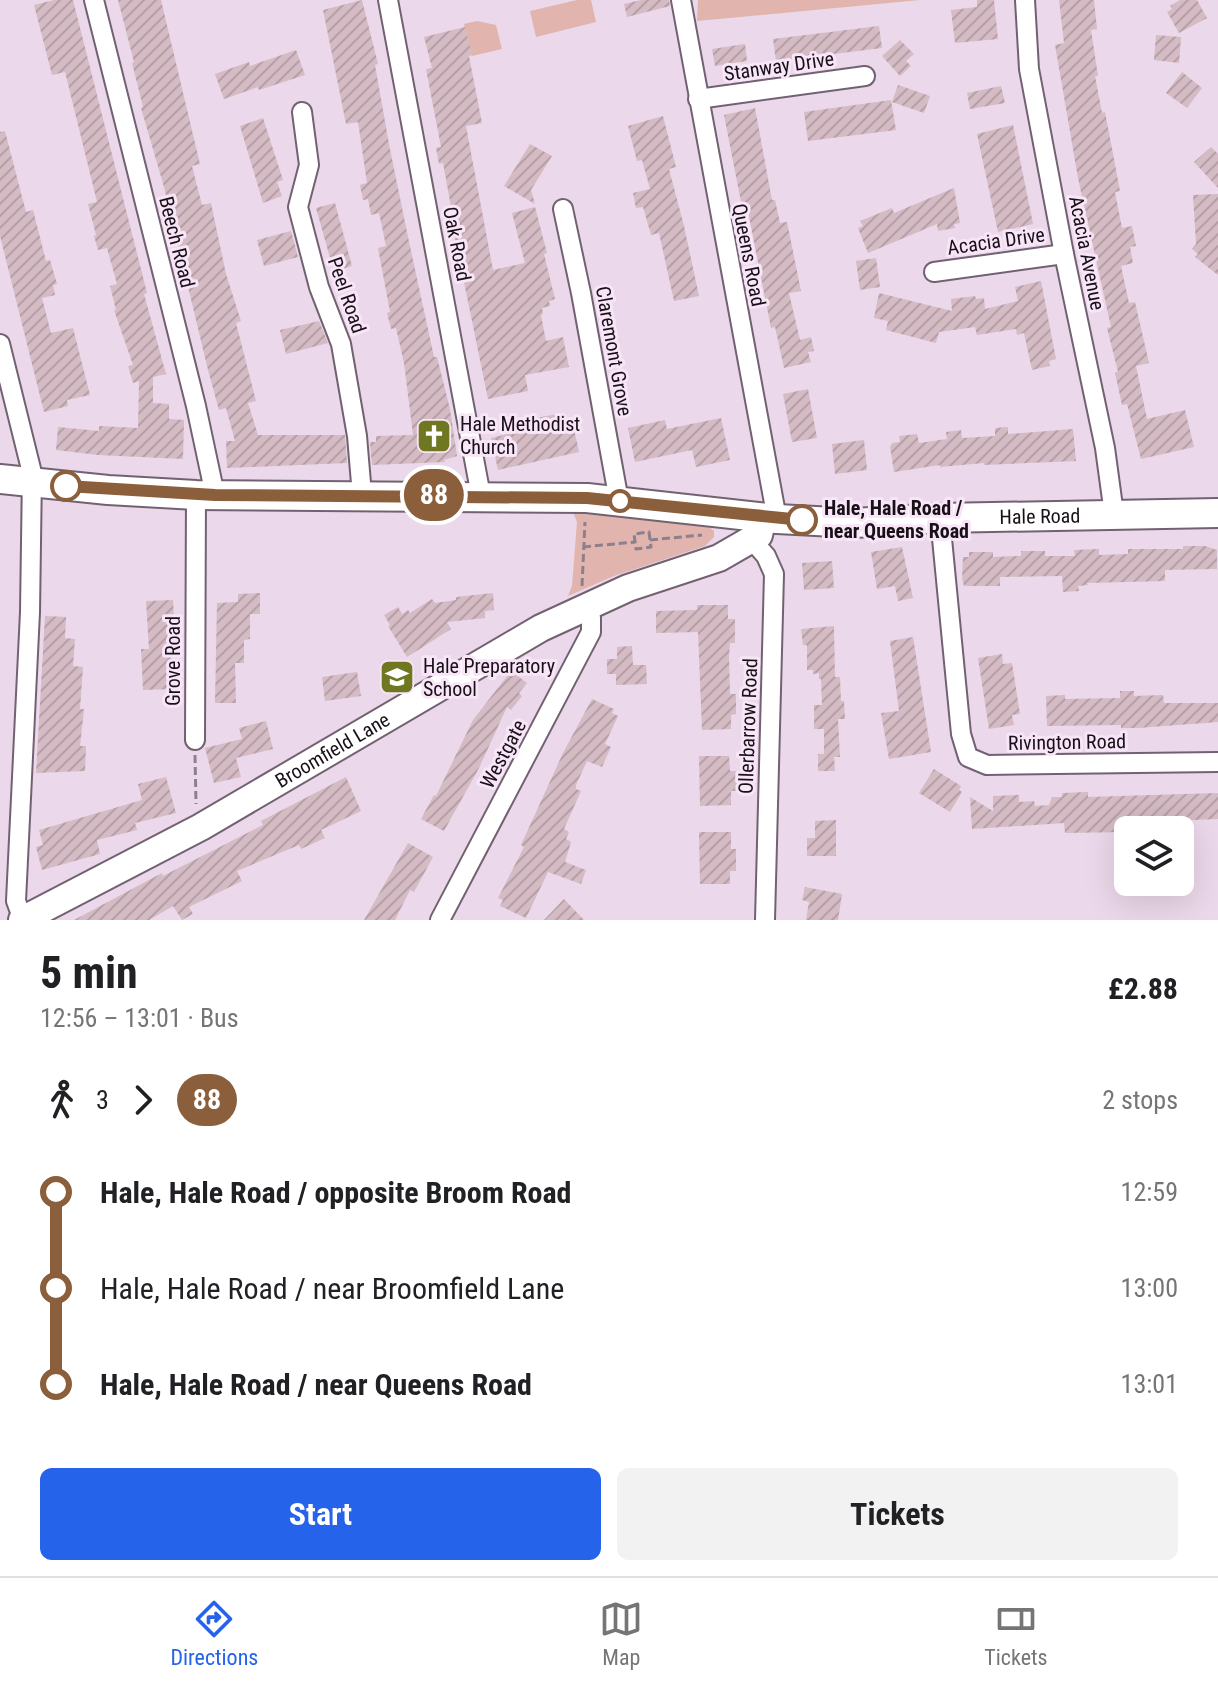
<!DOCTYPE html>
<html lang="en">
<head>
<meta charset="utf-8">
<style>
  body { margin:0; font-family:"Roboto Condensed",sans-serif; background:#f2f2f2; color:#202124; height:100vh; display:flex; flex-direction:column; font-size:30px; white-space:nowrap }
  * { box-sizing:border-box; margin:0 }
  p { font-size:26px; color:#757577 }
  .icon { flex:none; width:44px; height:44px; fill:none; stroke:currentColor; stroke-width:2; stroke-linecap:round; stroke-linejoin:round }
  .map { position:relative; height:920px; overflow:hidden }
  .sheet { display:flex; flex-direction:column; background:#fff; flex:1 }
  .sheet>* { flex:none }
  .badge { padding:0 16px; border-radius:26px; font-size:28px; line-height:52px }
  .fabs { position:absolute; left:1114px; top:816px; display:grid; gap:16px }
  .fabs a { display:grid; place-items:center; width:80px; height:80px; border-radius:12px; background:#fff; box-shadow:0 8px 32px #0002; font-size:40px }
  .map>.badge { position:absolute; translate:-50% -50%; box-shadow:0 0 0 4px #fff }
  .legs { display:flex; align-items:center; gap:12px; height:88px; padding:0 40px; font-size:26px }
  .legs p { margin-inline-start:auto }
  .head { display:flex; align-items:center; justify-content:space-between; height:136px; padding:0 40px }
  h1 { font-size:44px; font-weight:700; line-height:60px }
  .action { display:flex; gap:16px; margin-top:auto; padding:16px 40px }
  .action a { flex:1; height:92px; border-radius:12px; background:#2563eb; color:#fff; font-size:32px; font-weight:700; line-height:92px; text-align:center }
  .action a+a { background:#f2f2f2; color:#202124 }
  ul { padding:0 40px; list-style:none }
  li { display:flex; align-items:center; gap:28px; height:96px; font-size:30px }
  li i { display:grid; place-items:center; width:12px; height:100%; margin:0 10px; background:currentColor }
  li i::after { content:''; width:20px; height:20px; margin:-10px; border:6px solid; border-radius:50%; background:#fff }
  li p { margin-inline-start:auto }
  li:first-child i { background:linear-gradient(#0000 50%,currentColor 0) }
  li:last-child i { background:linear-gradient(currentColor 50%,#0000 0) }
  .menu { display:flex; justify-content:space-around; align-items:center; height:112px; border-top:2px solid #e0e0e0; background:#fff; font-size:22px; color:#757577 }
  .menu a { display:grid; justify-items:center; gap:4px }
  .menu .on { color:#2563eb }
  .map>svg:first-child { display:block }
</style>
</head>
<body>
<div class="map">
<svg width="1218" height="920" viewBox="0 0 1218 920">
  <defs>
    <pattern id="building-hatch" width="6" height="6" patternUnits="userSpaceOnUse" patternTransform="scale(2)"><rect width="6" height="6" fill="#d5bbc3"/><path d="M-1 1l2-2M0 6l6-6M5 7l2-2" fill="none" stroke="#b6a0a7"/></pattern>
  </defs>
  <rect width="100%" height="100%" fill="#ebd8ea"/>
  <g fill="#e1b4ae">
    <polygon points="577,0 591,0 596,22 536,37 530,11"/>
    <polygon points="698,0 920,0 697,21"/>
    <polygon points="477,21 496,25 502,49 472,56 464,24"/>
    <polygon points="573,512 707,525 714,531 714,537 705,546 614,576 568,596 572,586 577,522"/>
  </g>
  <g fill="url(#building-hatch)">
    <polygon points="54,0 73,0 147,293 144,294 166,374 153,377 153,403 169,404 169,419 184,420 183,459 98,455 56,450 58,427 99,431 99,426 138,428 139,381 133,383 128,366 133,365 114,310 116,310 110,286 117,284 107,248 98,250 94,236 96,235 88,204 97,202 65,72 52,75 34,5"/>
    <polygon points="118,0 161,0 200,164 192,166 202,205 211,203 226,274 241,321 236,323 256,401 248,403 258,435 345,435 347,463 227,468 226,441 235,441 226,408 219,410 208,370 164,187 141,108 143,107 132,63 134,62"/>
    <polygon points="362,0 378,64 375,65 389,144 408,237 434,357 437,357 450,409 457,456 444,460 445,462 372,465 370,442 376,442 376,436 413,435 404,363 396,328 391,329 387,313 390,312 378,248 386,246 379,213 371,215 368,199 363,200 360,185 367,183 358,122 346,124 323,10"/>
    <polygon points="641,0 669,0 670,6 627,17 624,4"/>
    <polygon points="977,0 994,0 998,39 955,43 951,10 977,7"/>
    <polygon points="1059,0 1094,0 1097,29 1091,30 1098,76 1095,76 1102,113 1105,112 1120,191 1115,192 1122,228 1132,226 1136,246 1130,247 1133,263 1121,266 1129,303 1135,302 1149,363 1136,366 1147,419 1185,410 1194,447 1141,459 1127,404 1122,405 1115,373 1118,372 1107,328 1111,327 1078,178 1055,45 1064,43"/>
    <polygon points="1180,0 1197,0 1207,18 1179,33 1167,12 1172,9 1170,6"/>
    <polygon points="879,26 882,48 776,61 773,39"/>
    <polygon points="465,27 472,55 469,56 482,123 466,126 493,270 525,263 512,213 535,207 547,253 544,254 555,299 549,301 550,306 542,308 543,314 541,315 546,341 563,337 569,367 525,375 528,391 488,399 453,229 455,229 443,163 439,164 436,148 441,147 426,69 432,68 424,37"/>
    <polygon points="1156,35 1181,37 1179,63 1154,60"/>
    <polygon points="900,40 914,54 906,61 911,66 900,76 882,56"/>
    <polygon points="745,44 747,61 715,66 712,49"/>
    <polygon points="296,50 305,75 259,90 258,87 224,99 215,74 249,62 250,66"/>
    <polygon points="1182,72 1202,88 1187,108 1166,93"/>
    <polygon points="898,85 930,96 924,113 892,102"/>
    <polygon points="1001,86 1005,103 970,109 967,93"/>
    <polygon points="891,100 896,130 808,141 804,112"/>
    <polygon points="755,108 772,200 775,200 780,223 787,222 801,291 789,293 800,340 811,337 814,351 808,352 811,362 784,368 775,327 771,328 748,211 743,212 724,115"/>
    <polygon points="663,116 676,167 669,169 684,226 699,296 674,301 659,233 651,235 643,207 636,208 633,193 650,189 642,160 637,161 628,126"/>
    <polygon points="263,118 283,180 277,182 282,196 263,203 240,126"/>
    <polygon points="1013,125 1033,224 998,232 977,134"/>
    <polygon points="5,131 26,212 33,210 46,261 50,260 57,284 53,285 55,295 42,298 51,333 73,328 90,395 67,400 68,406 44,412 0,236 0,132"/>
    <polygon points="530,144 552,156 531,190 535,204 504,186"/>
    <polygon points="1211,147 1218,154 1218,188 1194,162"/>
    <polygon points="954,188 960,223 954,224 955,228 938,231 937,224 868,253 858,228 863,226 860,221 892,208 894,213"/>
    <polygon points="1218,194 1218,275 1195,257 1198,254 1192,249 1196,244 1193,195"/>
    <polygon points="335,203 352,266 334,272 316,208"/>
    <polygon points="291,231 298,257 264,266 257,240"/>
    <polygon points="876,258 880,287 860,290 856,261"/>
    <polygon points="1041,281 1056,359 1049,361 1050,366 1032,370 1024,333 1017,335 1016,329 977,335 975,327 939,332 936,343 886,330 888,321 874,318 879,293 952,311 951,299 975,296 976,299 984,298 985,309 1018,301 1015,287"/>
    <polygon points="319,321 328,343 286,354 280,330"/>
    <polygon points="808,389 817,438 792,442 783,394"/>
    <polygon points="564,413 568,430 574,429 579,452 498,470 491,438 515,432 513,422"/>
    <polygon points="721,418 730,460 696,467 692,450 635,462 628,428 665,420 667,429"/>
    <polygon points="1008,427 1008,434 1073,429 1076,461 984,465 984,463 940,467 940,465 894,472 890,447 892,443 900,442 899,436 917,434 919,443 947,439 946,432 961,430 962,438 995,436 995,428"/>
    <polygon points="864,440 867,470 835,474 832,444"/>
    <polygon points="1183,546 1205,546 1217,550 1217,569 1165,570 1165,581 1087,583 1088,585 1078,586 1079,591 1063,592 1062,576 1000,577 1000,586 964,586 962,578 963,557 969,557 969,552 993,552 993,557 1021,556 1021,551 1045,551 1045,556 1075,556 1074,550 1099,549 1099,555 1128,554 1128,549 1183,549"/>
    <polygon points="902,547 913,598 898,601 895,586 877,589 871,552"/>
    <polygon points="832,561 834,588 804,590 802,563"/>
    <polygon points="260,593 260,614 250,614 250,639 244,640 244,663 235,663 236,703 215,703 217,603 238,602 238,594"/>
    <polygon points="493,593 494,610 485,611 485,618 447,622 451,629 407,657 388,626 390,625 384,615 398,607 402,614 408,610 410,613 432,599 435,603 456,600 456,597"/>
    <polygon points="173,600 175,638 170,638 172,689 143,690 141,649 149,649 146,601"/>
    <polygon points="697,605 728,605 728,619 735,619 735,643 730,643 729,656 730,694 736,694 736,714 731,715 731,729 702,730 698,632 656,633 656,611 697,610"/>
    <polygon points="45,616 66,617 65,638 75,639 73,666 83,667 80,709 84,709 80,746 86,746 85,771 36,773"/>
    <polygon points="834,626 835,677 840,677 841,701 844,701 845,719 838,719 840,757 834,757 835,771 818,771 818,754 824,754 824,729 814,729 814,705 822,705 821,679 819,679 819,673 813,674 813,670 807,670 807,645 803,645 801,629"/>
    <polygon points="913,637 931,752 889,759 881,713 899,711 890,641"/>
    <polygon points="632,646 633,665 646,665 647,684 616,685 616,674 607,674 607,659 617,659 617,647"/>
    <polygon points="1002,654 1003,664 1012,663 1020,714 1012,715 1014,725 989,729 978,658"/>
    <polygon points="511,671 527,683 519,693 522,696 511,710 507,707 479,768 444,831 421,819 434,795 436,796 473,720"/>
    <polygon points="357,672 361,696 325,701 322,677"/>
    <polygon points="1120,691 1134,691 1134,696 1163,695 1164,703 1218,703 1218,722 1138,728 1121,728 1121,725 1047,726 1046,696 1065,695 1065,699 1120,698"/>
    <polygon points="592,699 614,709 612,713 618,716 605,744 611,747 602,767 587,761 576,785 576,789 581,791 564,829 569,832 566,839 571,842 565,862 586,870 581,884 548,872 526,918 500,906 503,900 498,898 524,847 521,845 563,753"/>
    <polygon points="266,721 273,749 236,758 241,777 214,783 205,748 242,739 239,728"/>
    <polygon points="699,756 729,756 730,771 737,771 737,791 731,791 731,805 700,806"/>
    <polygon points="934,769 961,786 959,790 962,792 950,812 919,793"/>
    <polygon points="166,777 176,813 135,823 137,830 97,840 100,854 42,870 36,847 43,845 39,830 142,800 138,784"/>
    <polygon points="346,777 361,811 321,830 325,838 301,849 299,845 237,871 242,881 189,907 193,914 182,920 173,906 149,920 74,920 162,873 163,876 263,825 261,821"/>
    <polygon points="1088,792 1088,797 1218,793 1218,819 1165,821 1165,825 1132,826 1132,830 1128,832 1065,833 1064,823 972,829 970,797 993,811 993,796 1019,795 1019,802 1034,801 1035,806 1049,805 1052,797 1062,797 1062,793"/>
    <polygon points="836,820 836,856 807,856 807,838 815,838 815,821"/>
    <polygon points="699,832 731,832 731,849 736,849 736,871 730,871 730,884 700,884"/>
    <polygon points="408,843 433,857 414,892 410,890 395,920 364,920"/>
    <polygon points="805,887 842,894 838,920 806,920 809,902 802,900"/>
    <polygon points="564,899 584,920 544,920"/>
  </g>
  <g fill="none" stroke-linecap="round" stroke-linejoin="round">
    <g stroke="#726271" stroke-width="22">
      <g id="minor">
        <polyline points="94,0 196,406 215,495"/>
        <polyline points="388,0 481,496"/>
        <polyline points="681,0 777,519"/>
        <polyline points="1025,0 1029,69 1064,254 1105,448 1114,514"/>
        <polyline points="698,99 865,76"/>
        <polyline points="302,112 309,165 298,207 319,287 341,344 357,436 362,495"/>
        <polyline points="563,209 581,293 619,501"/>
        <polyline points="934,272 1064,254"/>
        <polyline points="0,344 32,473 30,612 16,901 23,920"/>
        <polyline points="940,518 961,734 968,757 987,765 1218,762"/>
        <polyline points="752,540 766,556 774,574 765,920"/>
        <polyline points="195,740 196,495"/>
        <polyline points="440,920 591,632 591,618 586,605"/>
      </g>
    </g>
    <g stroke="#726271" stroke-width="30">
      <g id="secondary">
        <path id="s1" d="M22 920 201 827 541 628 628 588 719 558 759 535 763 517"/>
      </g>
    </g>
    <g stroke="#726271" stroke-width="32">
      <g id="primary">
        <path id="s2" d="M0 479 108 490 196 495 587 498 777 519 854 523 940 518 1218 513"/>
      </g>
    </g>
    <g stroke="#8d808d" stroke-width="3" stroke-dasharray="8 4" stroke-linecap="butt">
      <polygon points="649,532 651,547 636,549 634,534"/>
      <polyline points="650,540 702,535"/>
      <polyline points="583,547 635,542"/>
      <polyline points="582,586 585,522"/>
      <polyline points="195,755 196,804"/>
    </g>
    <use href="#minor" stroke="#fff" stroke-width="18"/>
    <use href="#secondary" stroke="#fff" stroke-width="26"/>
    <use href="#primary" stroke="#fff" stroke-width="28"/>
  </g>
  <g fill="none" stroke-linecap="round" stroke-linejoin="round">
    <g stroke="#fff" stroke-width="18">
      <polyline id="line-1" points="66,486 215,495 587,498 802,520"/>
    </g>
    <use href="#line-1" stroke="#8b5e3c" stroke-width="12"/>
  </g>
  <defs>
    <g id="church-square" transform="scale(1.8)"><rect x="-9" y="-9" width="18" height="18" rx="4" fill="#6f7721" stroke="#f8e5f7"/><path d="M-1.2-6h2.4v3.5h3.3v2.4h-3.3V6h-2.4V-.1h-3.3v-2.4h3.3Z" fill="#fff"/></g>
    <g id="school-square" transform="scale(1.8)"><rect x="-9" y="-9" width="18" height="18" rx="4" fill="#6f7721" stroke="#f8e5f7"/><path d="M0-5L7-2L0 1L-7-2ZM-4 1L0 2.5L4 1V4Q0 6-4 4Z" fill="#fff"/></g>
  </defs>
  <g fill-rule="evenodd">
    <use href="#church-square" x="434" y="436"/>
    <use href="#school-square" x="397" y="677"/>
  </g>
  <g fill="#fff" stroke="#8b5e3c" stroke-width="4">
    <circle cx="66" cy="486" r="14"/>
    <circle cx="620" cy="501" r="10"/>
    <circle cx="802" cy="520" r="14"/>
  </g>
  <g text-anchor="middle" stroke-width="6" stroke-linejoin="round" paint-order="stroke">
    <g font-size="20" fill="#171117" stroke="#f8e5f7">
      <text transform="translate(779 66) rotate(-8)" y="7">Stanway Drive</text>
      <text transform="translate(996 241) rotate(-8)" y="7">Acacia Drive</text>
      <text transform="translate(177 242) rotate(76)" y="7">Beech Road</text>
      <text transform="translate(457 244) rotate(79)" y="7">Oak Road</text>
      <text transform="translate(1087 253) rotate(79)" y="7">Acacia Avenue</text>
      <text transform="translate(749 255) rotate(79)" y="7">Queens Road</text>
      <text transform="translate(347 295) rotate(71)" y="7">Peel Road</text>
      <text transform="translate(614 351) rotate(80)" y="7">Claremont Grove</text>
      <text dy="7" stroke="none"><textPath href="#s2" startOffset="1042">Hale Road</textPath></text>
      <text transform="translate(173 661) rotate(-90)" y="7">Grove Road</text>
      <text transform="translate(748 726) rotate(-88)" y="7">Ollerbarrow Road</text>
      <text transform="translate(1067 742) rotate(-1)" y="7">Rivington Road</text>
      <text dy="7" stroke="none"><textPath href="#s1" startOffset="354">Broomfield Lane</textPath></text>
      <text transform="translate(503 754) rotate(-62)" y="7">Westgate</text>
    </g>
    <g font-size="20" fill="#171117" stroke="#f8e5f7" text-anchor="start">
      <text x="460" y="431">Hale Methodist<tspan x="460" dy="23">Church</tspan></text>
      <text x="423" y="673">Hale Preparatory<tspan x="423" dy="23">School</tspan></text>
    </g>
    <g font-size="20" font-weight="bold" fill="#171117" stroke="#f8e5f7" text-anchor="start">
      <text x="824" y="515">Hale, Hale Road /<tspan x="824" dy="23">near Queens Road</tspan></text>
    </g>
  </g>
</svg>
<div class="fabs">
<a><svg class="icon" aria-label="layers" viewBox="0 0 24 24"><path d="M12 4l9 5-9 5-9-5zM3 14l9 5 9-5"/></svg></a>
</div>
<b class="badge" style="left:434px;top:495px;background:#8b5e3c;color:#fff">88</b>
</div>
<section class="sheet">
<div class="head"><div><h1>5 min</h1><p>12:56 – 13:01 · Bus</p></div><b>£2.88</b></div>
<div class="legs"><svg class="icon" aria-label="walk" viewBox="0 0 24 24"><circle cx="13" cy="4" r="2"/><path d="M13 8l-2 6 4 7M11 14l-3 7M7 12l3-4h3l4 4"/></svg>3<svg class="icon" aria-label="forward" viewBox="0 0 24 24"><path d="M9 5l7 7-7 7"/></svg><b class="badge" style="background:#8b5e3c;color:#fff">88</b><p>2 stops</p></div>
<ul>
<li><i style="color:#8b5e3c"></i><b>Hale, Hale Road / opposite Broom Road</b><p>12:59</p></li>
<li><i style="color:#8b5e3c"></i><span>Hale, Hale Road / near Broomfield Lane</span><p>13:00</p></li>
<li><i style="color:#8b5e3c"></i><b>Hale, Hale Road / near Queens Road</b><p>13:01</p></li>
</ul>
<div class="action"><a>Start</a><a>Tickets</a></div>
</section>
<nav class="menu">
<a class="on"><svg class="icon" aria-label="directions" viewBox="0 0 24 24"><path d="M12 3l9 9-9 9-9-9zM9 14v-3h6M13 9l2 2-2 2"/></svg>Directions</a>
<a><svg class="icon" aria-label="map" viewBox="0 0 24 24"><path d="M3 6l6-2 6 2 6-2v14l-6 2-6-2-6 2zM9 4v14M15 6v14"/></svg>Map</a>
<a><svg class="icon" aria-label="tickets" viewBox="0 0 24 24"><path d="M3 7h18v10H3zM15 7v10"/></svg>Tickets</a>
</nav>
</body>
</html>
